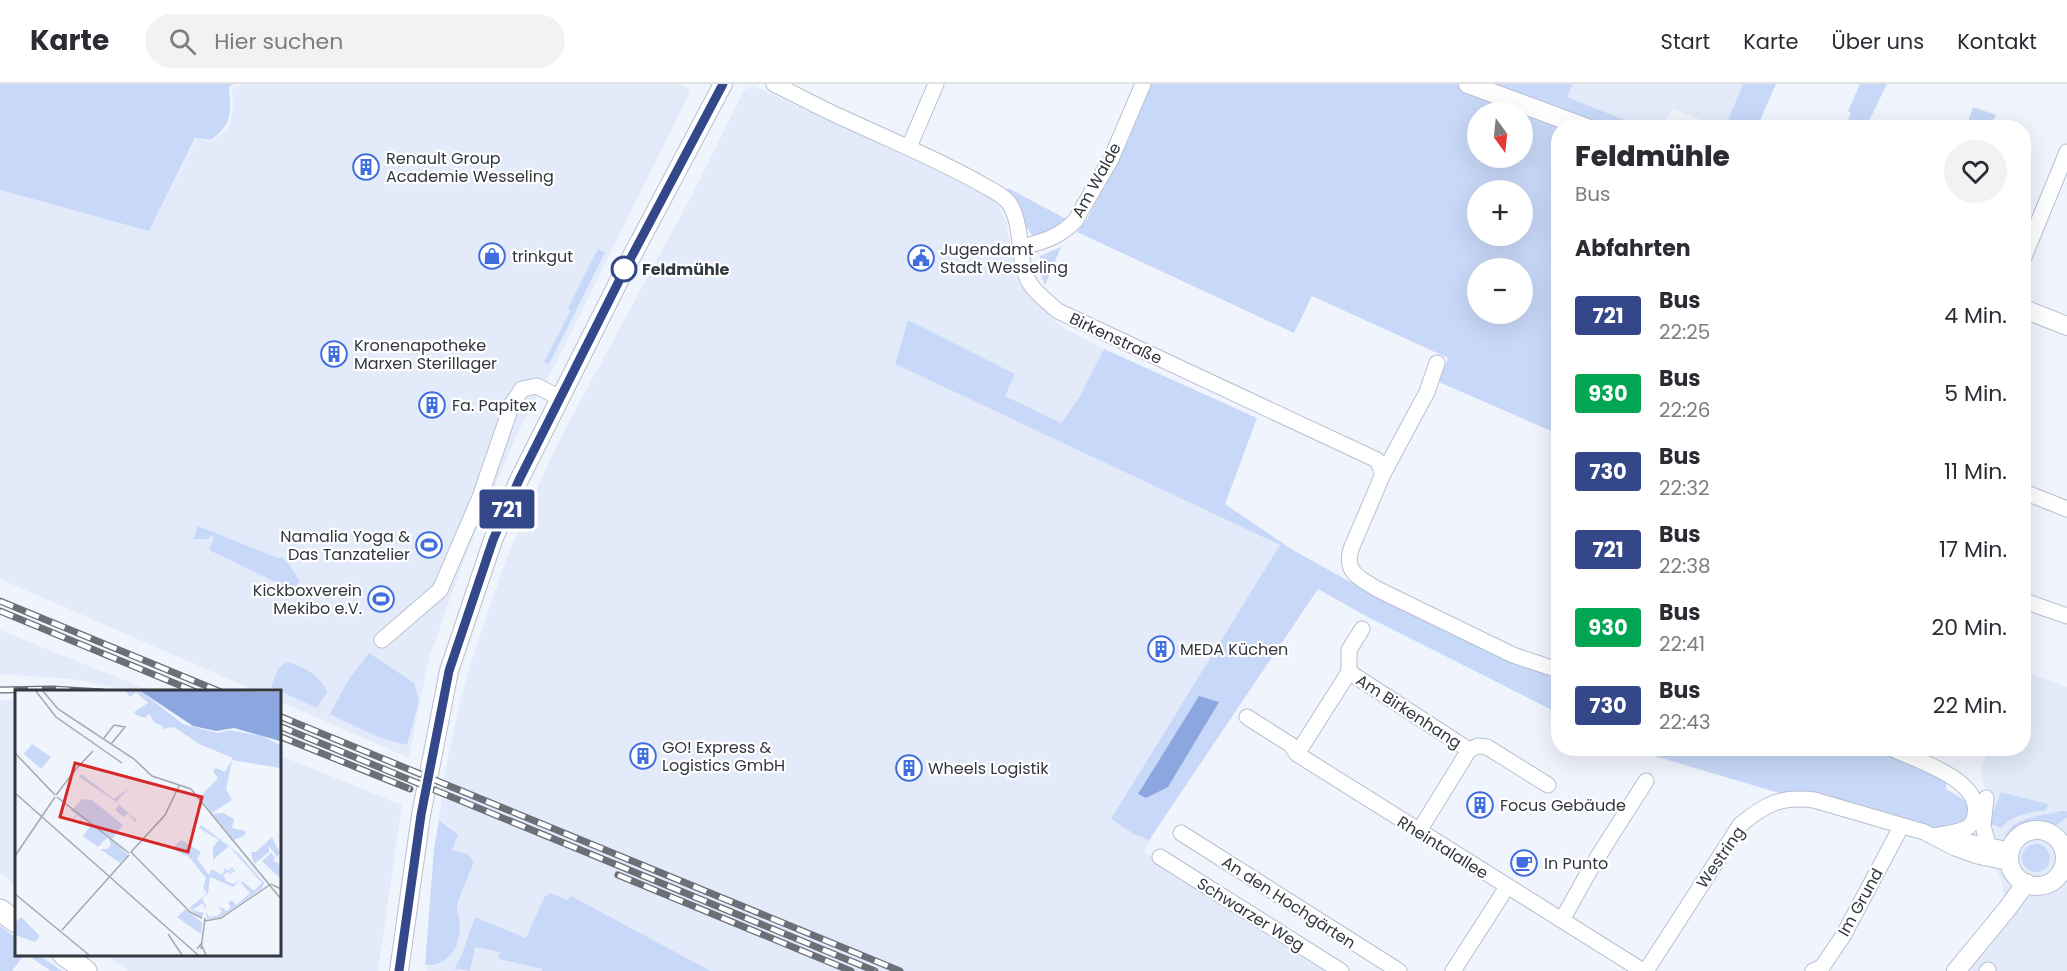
<!DOCTYPE html>
<html lang="de">
<head>
<meta charset="utf-8">
<style>
  body { margin:0; font-family:Poppins,sans-serif; background:#f2f2f3; color:#2b2b33; height:100vh; display:flex; flex-direction:column; font-size:22px; white-space:nowrap }
  * { box-sizing:border-box; margin:0 }
  p { font-size:20px; color:#7c7c81 }
  .icon { flex:none; width:33px; height:33px; fill:none; stroke:currentColor; stroke-width:2; stroke-linecap:round; stroke-linejoin:round }
  .map { position:relative; flex:1; overflow:hidden }
  .drawer { position:absolute; left:1551px; top:36px; width:480px; height:636px; display:flex; flex-direction:column; background:#fff; border-radius:24px; box-shadow:0 6px 24px #0002 }
  .drawer>* { flex:none }
  .badge { padding:0 12px; border-radius:4px; font-size:21px; line-height:39px }
  .needle { width:39px; rotate:165deg }
  .controls { position:absolute; left:1467px; top:18px; display:grid; gap:12px }
  .controls a { display:grid; place-items:center; width:66px; height:66px; border-radius:50%; background:#fff; box-shadow:0 6px 24px #0002; font-size:30px }
  .map>.badge { position:absolute; translate:-50% -50%; box-shadow:0 0 0 3px #fff }
  h2 { padding:0 24px; font-size:22px; line-height:54px }
  .round { display:grid; place-items:center; flex:none; width:63px; height:63px; border-radius:32px; background:#f2f2f3 }
  .summary { display:flex; align-items:center; justify-content:space-between; height:102px; padding:0 24px }
  h1 { font-size:28px; font-weight:800; line-height:45px }
  ul { padding:0; list-style:none }
  li { display:flex; align-items:center; gap:18px; height:78px; padding:0 24px }
  li div { flex:1 }
  li b { display:block; font-size:22px }
  li em { font-style:normal }
  li .badge { min-width:66px; font-weight:700; text-align:center }
  header { display:flex; align-items:center; gap:36px; box-sizing:border-box; height:84px; padding:0 30px; background:#fff; border-bottom:2px solid #e1e1e2 }
  header strong { font-size:28px }
  nav { display:flex; gap:33px; margin-inline-start:auto; font-size:21px }
  .search { width:420px; height:54px; background:#f2f2f3; display:flex; align-items:center; gap:15px; box-sizing:border-box; padding:0 21px; border-radius:33px; color:#7c7c81; font-size:22px }
  .map>svg:first-child { display:block }
</style>
</head>
<body>
<header>
<strong>Karte</strong>
<div class="search"><svg class="icon" aria-label="search" viewBox="0 0 24 24"><circle cx="10" cy="10" r="6"/><path d="M15 15l6 6"/></svg>Hier suchen</div>
<nav><a>Start</a><a>Karte</a><a>Über uns</a><a>Kontakt</a></nav>
</header>
<div class="map">
<svg width="2067" height="887" viewBox="0 0 2067 887">
  <rect width="100%" height="100%" fill="#f0f4fc"/>
  <g fill="#e3ebfb">
    <polygon points="245,0 679,0 691,6 554,283 520,344 467,468 429,574 409,674 279,617 279,608 258,608 0,495 0,106 149,147 196,55 211,58 228,45 233,26 232,4"/>
    <polygon points="1573,0 1743,0 1725,43 1719,43 1672,24 1663,43 1642,43 1567,13"/>
    <polygon points="753,2 948,90 985,111 998,121 1006,138 1017,195 1060,242 1104,265 1079,314 1061,340 1005,312 1015,290 908,236 895,280 1280,461 1145,768 1336,887 711,887 571,812 567,816 554,810 545,812 527,854 475,833 462,870 454,884 460,887 426,887 427,882 438,881 449,874 460,838 456,825 474,778 468,770 452,766 451,744 439,736 445,688 461,613 475,567 507,473 548,380 570,336 692,111 744,6"/>
    <polygon points="0,546 94,584 153,608 139,608 72,595 0,590"/>
    <polygon points="2024,587 2067,603 2067,887 1958,887 2007,825 2001,794 1988,771 1989,723 1981,687 1989,665 2024,664"/>
    <polygon points="16,614 16,801 0,788 0,617"/>
    <polygon points="279,671 402,721 378,887 128,887 105,871 279,870"/>
    <polygon points="475,863 500,868 499,876 543,885 542,887 470,887"/>
  </g>
  <g fill="#c8d8f8" fill-rule="evenodd">
    <path d="M0 0H234L229 3C231 30 233 39 211 56L195 54 149 147 0 106Z"/>
    <path d="M1150 0H1573L1567 13 1642 43 1558 44V350L1439 298 1448 274 1312 212 1294 249 1077 148 1088 134ZM1478 28H1522V74H1478ZM1478 106H1522V152H1478ZM1478 184H1522V230H1478Z"/>
    <polygon points="1743,0 1776,0 1757,43 1725,43"/>
    <polygon points="1860,0 1887,0 1866,43 1845,43 1851,29 1848,27"/>
    <polygon points="1973,23 1996,31 1990,43 1966,43"/>
    <polygon points="1008,104 1068,136 1061,142 1037,152 1031,150 1005,109"/>
    <polygon points="1061,163 1045,201 1038,184 1040,172"/>
    <polygon points="598,165 605,169 549,280 544,278 571,226 568,224"/>
    <polygon points="908,236 1015,290 1005,312 1061,339 1079,314 1104,265 1257,334 1225,420 1293,466 1363,505 1558,587 1558,629 1366,532 1318,505 1149,756 1134,750 1111,735 1280,461 895,280"/>
    <polygon points="198,442 278,474 281,473 289,480 299,496 295,511 283,506 282,501 209,466 214,454 212,451 208,455 193,455"/>
    <polygon points="369,569 414,599 419,617 407,661 378,653 330,630 349,595"/>
    <path d="M286 578C303 582 321 592 327 608L317 624 271 603 278 585Z"/>
    <polygon points="1631,665 1890,665 1947,691 1946,705 1966,717 1969,731 1962,740 1924,748 1796,714"/>
    <path d="M2001 708 2048 720 2046 726C2028 729 2014 730 2001 744L1991 740V733Z"/>
    <path d="M2061 727H2067V733C2053 747 2042 739 2026 745 2018 748 2012 754 2005 758 2005 733 2043 732 2061 727Z"/>
    <path d="M439 736 458 751 452 766 468 770 474 778C469 792 461 808 457 823 456 828 460 835 460 841 460 862 448 884 425 881L434 765Z"/>
    <circle cx="2036" cy="774" r="14"/>
    <polygon points="551,809 567,816 571,812 711,887 542,887 542,885 498,875 500,868 475,863 470,887 454,885 462,870 475,833 526,854 545,812"/>
    <polygon points="0,842 16,854 16,870 24,871 12,887 0,887"/>
    <polygon points="27,871 39,871 62,887 51,887"/>
  </g>
  <polygon fill="#8ca7df" points="1199,612 1219,618 1168,703 1146,714 1138,710"/>
  <g fill="none" stroke-linecap="round" stroke-linejoin="round">
    <g stroke="#b7c0d2" stroke-width="17">
      <g id="minor">
        <path d="M774 0C797 11 820 24 843 34 890 56 938 75 983 101 992 106 1003 111 1009 119 1024 142 1017 177 1029 198 1036 210 1048 218 1058 227L1377 376 1383 390"/>
        <polyline points="909,63 936,0"/>
        <path d="M1022 163C1043 158 1059 153 1075 137L1111 75 1143 0"/>
        <polyline points="2024,173 2067,68"/>
        <path d="M1437 279 1427 308 1383 390 1351 465C1344 489 1360 494 1377 505L1513 571 1558 586"/>
        <polyline points="2024,408 2067,425"/>
        <polyline points="2024,517 2067,532"/>
        <polyline points="382,556 440,506 480,413 512,320 522,305 537,302 560,314"/>
        <polyline points="1349,588 1349,566 1362,545"/>
        <polyline points="1247,633 1291,661 1297,670 1643,887"/>
        <path d="M1890 664C1914 675 1983 696 1975 731 1974 737 1972 742 1965 745 1956 749 1943 750 1933 752"/>
        <polyline points="1469,666 1478,662 1487,663 1548,701"/>
        <polyline points="1297,670 1349,588 1469,666 1419,747"/>
        <polyline points="1986,714 1983,742 1988,761"/>
        <polyline points="1181,749 1399,887"/>
        <polyline points="1948,754 2010,766"/>
        <polyline points="1160,773 1341,887"/>
        <polyline points="2063,784 2067,786"/>
        <polyline points="1562,836 1592,782 1646,697"/>
        <polyline points="1453,887 1507,803"/>
        <path d="M1646 887 1740 741C1765 720 1781 712 1814 716L1924 748 1955 764 1977 772 2010 779"/>
        <polyline points="1813,887 1822,883 1843,852 1901,743"/>
        <polyline points="1987,887 1988,886"/>
      </g>
    </g>
    <g stroke="#b7c0d2" stroke-width="20">
      <g id="tertiary">
        <polyline points="1468,0 1587,44"/>
        <polyline points="2024,225 2067,242"/>
        <circle cx="2037" cy="774" r="28"/>
        <polyline points="399,887 421,731 449,587 493,456 519,396 625,185 723,0"/>
        <polyline points="1956,887 2007,825 2026,799"/>
      </g>
    </g>
    <g stroke="#b7c0d2" stroke-width="23">
      <g id="secondary">
        <polyline points="0,826 16,838"/>
        <polyline points="63,870 86,887"/>
      </g>
    </g>
    <use href="#minor" stroke="#fff" stroke-width="15"/>
    <use href="#tertiary" stroke="#fff" stroke-width="18"/>
    <use href="#secondary" stroke="#fff" stroke-width="21"/>
    <g stroke="#6b6f77" stroke-width="7">
      <g id="rail">
        <polyline points="0,517 221,608"/>
        <polyline points="0,527 196,608"/>
        <polyline points="0,606 52,605 103,608"/>
        <polyline points="279,632 900,887"/>
        <polyline points="279,642 875,887"/>
        <polyline points="279,652 410,705"/>
        <polyline points="618,791 851,887"/>
      </g>
    </g>
    <use href="#rail" stroke="#fff" stroke-width="4.5" stroke-dasharray="14" stroke-linecap="butt"/>
  </g>
  <g fill="none" stroke-linecap="round" stroke-linejoin="round">
    <g stroke="#fff" stroke-width="14">
      <polyline id="line" points="399,887 421,731 449,587 493,456 519,396 625,185 723,0"/>
    </g>
    <use href="#line" stroke="#344889" stroke-width="9"/>
  </g>
  <defs>
    <g id="building-ring" transform="scale(1.35)"><circle r="9.5" fill="#fff" stroke="#406edf" stroke-width="1.5"/><path d="M-4-6H4V6H1V3H-1V6H-4ZM-2.5-4.3h1.7v1.8h-1.7ZM.8-4.3h1.7v1.8H.8ZM-2.5-1h1.7V.8h-1.7ZM.8-1h1.7V.8H.8Z" fill="#406edf"/></g>
    <g id="shop-ring" transform="scale(1.35)"><circle r="9.5" fill="#fff" stroke="#406edf" stroke-width="1.5"/><path d="M-5-2.5h2.3a2.7 3.5 0 0 1 5.4 0H5L5.5 6h-11ZM-1.5-2.5h3a1.5 2.3 0 0 0-3 0Z" fill="#406edf"/></g>
    <g id="civic-ring" transform="scale(1.35)"><circle r="9.5" fill="#fff" stroke="#406edf" stroke-width="1.5"/><path d="M-.6-6.5H3V-4.5H.6V-3L4-1V1h2V6H-6V1h2V-1L-.6-3ZM-1.2 2.5V6h2.4V2.5Z" fill="#406edf"/></g>
    <g id="stadium-ring" transform="scale(1.35)"><circle r="9.5" fill="#fff" stroke="#406edf" stroke-width="1.5"/><path d="M0-5a6.5 5 0 1 0 0 10a6.5 5 0 1 0 0-10ZM-3.5-1.8h7v3.6h-7Z" fill="#406edf"/></g>
    <g id="cafe-ring" transform="scale(1.35)"><circle r="9.5" fill="#fff" stroke="#406edf" stroke-width="1.5"/><path d="M-5.5-4.5H6V0H3Q3 3.5 0 3.5H-2.5Q-5.5 3.5-5.5 0ZM3-3.2v2h1.7v-2ZM-6 4.5H4V6H-6Z" fill="#406edf"/></g>
  </defs>
  <g fill-rule="evenodd">
    <use href="#building-ring" x="366" y="83"/>
    <use href="#shop-ring" x="492" y="172"/>
    <use href="#civic-ring" x="921" y="174"/>
    <use href="#building-ring" x="334" y="270"/>
    <use href="#building-ring" x="432" y="321"/>
    <use href="#stadium-ring" x="429" y="461"/>
    <use href="#stadium-ring" x="381" y="515"/>
    <use href="#building-ring" x="1161" y="565"/>
    <use href="#building-ring" x="643" y="672"/>
    <use href="#building-ring" x="909" y="684"/>
    <use href="#building-ring" x="1480" y="721"/>
    <use href="#cafe-ring" x="1524" y="779"/>
  </g>
  <circle fill="#fff" stroke="#344889" stroke-width="3" cx="624" cy="185" r="12"/>
  <g text-anchor="middle" stroke-width="4.5" stroke-linejoin="round" paint-order="stroke">
    <g font-size="16" fill="#33373e" stroke="#fff" text-anchor="start">
      <text x="386" y="80">Renault Group<tspan x="386" dy="18">Academie Wesseling</tspan></text>
      <text x="940" y="171">Jugendamt<tspan x="940" dy="18">Stadt Wesseling</tspan></text>
      <text x="512" y="178">trinkgut</text>
      <text x="354" y="267">Kronenapotheke<tspan x="354" dy="18">Marxen Sterillager</tspan></text>
      <text x="452" y="327">Fa. Papitex</text>
      <text x="410" y="458" text-anchor="end">Namalia Yoga &amp;<tspan x="410" dy="18">Das Tanzatelier</tspan></text>
      <text x="362" y="512" text-anchor="end">Kickboxverein<tspan x="362" dy="18">Mekibo e.V.</tspan></text>
      <text x="1180" y="571">MEDA Küchen</text>
      <text x="662" y="669">GO! Express &amp;<tspan x="662" dy="18">Logistics GmbH</tspan></text>
      <text x="928" y="690">Wheels Logistik</text>
      <text x="1500" y="727">Focus Gebäude</text>
      <text x="1544" y="785">In Punto</text>
    </g>
    <g font-size="16" fill="#33373e" stroke="#fff">
      <text transform="translate(1096 96) rotate(-61)" y="6">Am Walde</text>
      <text transform="translate(1116 254) rotate(25)" y="6">Birkenstraße</text>
      <text transform="translate(1409 627) rotate(33)" y="6">Am Birkenhang</text>
      <text transform="translate(1443 763) rotate(32)" y="6">Rheintalallee</text>
      <text transform="translate(1720 773) rotate(-55)" y="6">Westring</text>
      <text transform="translate(1289 818) rotate(33)" y="6">An den Hochgärten</text>
      <text transform="translate(1860 818) rotate(-61)" y="6">Im Grund</text>
      <text transform="translate(1251 830) rotate(32)" y="6">Schwarzer Weg</text>
    </g>
    <g font-size="16" font-weight="bold" fill="#33373e" stroke="#fff" text-anchor="start">
      <text x="642" y="191">Feldmühle</text>
    </g>
  </g>
  <g transform="translate(15 606)">
    <rect width="266" height="266" fill="#f0f4fc"/>
    <path d="M124 0 168 34 202 43 215 40 247 46 265 55V78L217 70 211 99 217 110 197 123 185 107 203 88 198 81 201 78 210 82 218 68 184 54 159 37 146 39 148 36 140 33 134 24 130 28 121 25 119 22 133 13 121 2 115 7 110 1ZM17 54 36 67 26 79 9 64ZM66 84 99 109 115 97 101 112 122 130 120 132 113 123 109 127 100 120 104 115 100 111 64 87ZM67 109 77 110 108 135 97 149 113 165 105 173 85 159H92L96 155 93 147 83 157 68 146 76 135 68 129 64 134 66 128 62 126 56 131 61 124 56 121 50 127ZM208 123 219 129 217 138 231 141 229 146 219 150 198 124ZM186 135 223 163 249 193 247 198 210 224 205 227 192 229 191 221 194 227 202 226 207 222 203 216 212 221 216 217 213 213 217 210 221 215 235 203 226 193 227 191 239 201 247 193 214 156 198 170V157L204 150 184 138ZM257 147 265 163 262 167 254 156V162L239 174 236 162H241ZM166 150 186 162 182 169 194 185 197 179 207 185 210 178 213 181 217 177 221 183 216 180 217 185 213 182 208 185 211 191 219 194 226 189 218 197 195 187 193 204 187 209 191 215 190 220 188 213 177 220 189 223 186 228 174 218 192 204 188 198 191 188 174 167 157 159ZM256 163 260 167 258 171 265 174V188L247 171ZM171 219 187 233 186 244 162 227ZM6 227 25 246 20 252 0 245V233Z" fill="#c8d8f8"/>
    <path d="M124 0 265 2V51L219 38 201 41 178 36Z" fill="#8ca7df"/>
    <path fill="none" stroke="#8ca7df" stroke-width="3" d="M143 12 168 0"/>
    <path fill="none" stroke="#a4a8b0" stroke-width="1.5" d="M20 0 41 27 107 73M27 0 43 19 119 69 137 86 176 99 266 209M89 48 99 35 110 37 96 54M0 63 40 105M61 79 78 61M0 103 183 265M41 105 61 79M42 107 114 163M116 162 175 222 187 228M116 162 150 125 164 96M0 166 40 107M0 204 74 265M190 231 206 228 256 194 266 199M47 240 114 165M153 244 167 265M182 259 186 254 191 265M186 259 190 228"/>
    <path fill="#d62828" fill-opacity="0.15" stroke="#d62828" stroke-width="3" d="M60 73 187 107 173 162 45 127Z"/>
    <rect width="266" height="266" fill="none" stroke="#33373e" stroke-width="3"/>
  </g>
</svg>
<div class="controls">
<a><svg class="needle" viewBox="-14 -14 28 28"><path d="M0-13l5 13h-10z" fill="#e53935"/><path d="M0 13l5-13h-10z" fill="#7c7c81"/></svg></a>
<a>+</a>
<a>−</a>
</div>
<b class="badge" style="left:507px;top:425px;background:#344889;color:#fff">721</b>
<section class="drawer">
<div class="summary"><div><h1>Feldmühle</h1><p>Bus</p></div><a class="round"><svg class="icon" aria-label="heart" viewBox="0 0 24 24"><path d="M12 20l-8-8c-3-5 5-10 8-4 3-6 11-1 8 4z"/></svg></a></div>
<h2>Abfahrten</h2>
<ul>
<li><span class="badge" style="background:#344889;color:#fff">721</span><div><b>Bus</b><p>22:25</p></div><em>4 Min.</em></li>
<li><span class="badge" style="background:#00a651;color:#fff">930</span><div><b>Bus</b><p>22:26</p></div><em>5 Min.</em></li>
<li><span class="badge" style="background:#344889;color:#fff">730</span><div><b>Bus</b><p>22:32</p></div><em>11 Min.</em></li>
<li><span class="badge" style="background:#344889;color:#fff">721</span><div><b>Bus</b><p>22:38</p></div><em>17 Min.</em></li>
<li><span class="badge" style="background:#00a651;color:#fff">930</span><div><b>Bus</b><p>22:41</p></div><em>20 Min.</em></li>
<li><span class="badge" style="background:#344889;color:#fff">730</span><div><b>Bus</b><p>22:43</p></div><em>22 Min.</em></li>
</ul>
</section>
</div>
</body>
</html>
